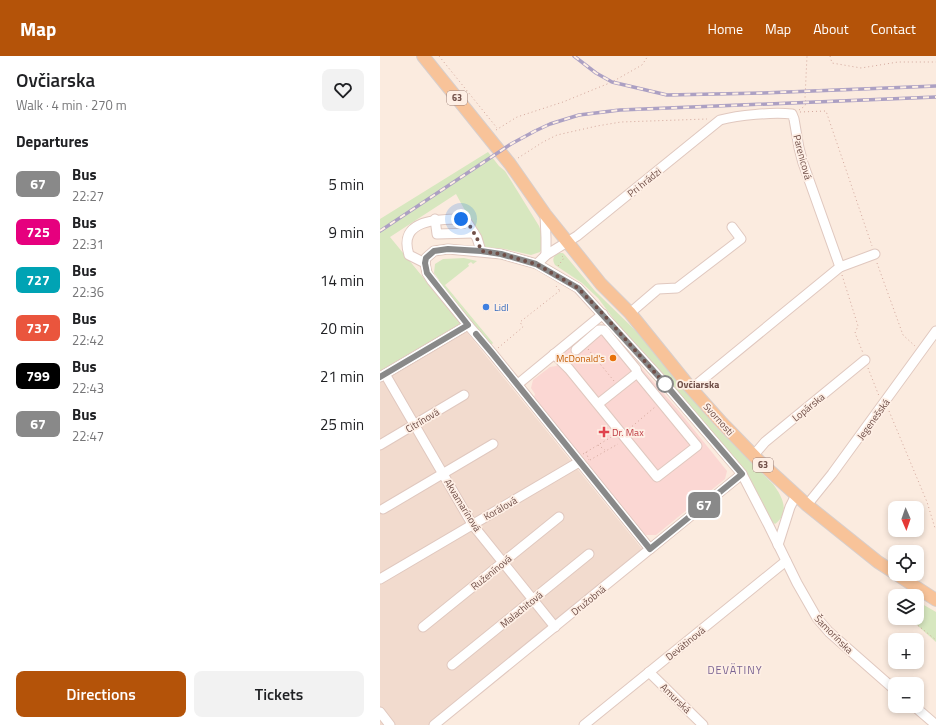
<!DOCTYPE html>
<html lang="en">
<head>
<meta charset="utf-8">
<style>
  body { margin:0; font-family:"Titillium Web",sans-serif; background:#f2f2f2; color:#202124; height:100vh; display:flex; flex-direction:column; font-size:15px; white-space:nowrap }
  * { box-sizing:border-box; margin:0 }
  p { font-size:13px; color:#757577 }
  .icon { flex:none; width:22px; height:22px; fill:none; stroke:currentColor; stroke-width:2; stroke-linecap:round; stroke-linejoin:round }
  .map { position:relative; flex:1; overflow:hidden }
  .details { display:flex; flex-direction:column; background:#fff; width:380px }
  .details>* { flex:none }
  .badge { padding:0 8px; border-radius:6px; font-size:14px; line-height:26px }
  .needle { width:26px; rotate:178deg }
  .fabs { position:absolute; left:508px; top:445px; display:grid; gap:8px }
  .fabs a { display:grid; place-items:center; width:36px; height:36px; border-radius:8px; background:#fff; box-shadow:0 2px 6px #0003; font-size:20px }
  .you { position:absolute; width:20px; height:20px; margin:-10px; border:3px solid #fff; border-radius:50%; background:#1a73e8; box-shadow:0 0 0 6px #1a73e833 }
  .map>.badge { position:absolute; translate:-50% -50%; box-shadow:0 0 0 2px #fff }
  h2 { padding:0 16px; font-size:15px; line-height:36px }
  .round { display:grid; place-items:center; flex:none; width:42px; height:42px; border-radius:8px; background:#f2f2f2 }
  .headline { display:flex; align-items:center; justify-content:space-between; height:68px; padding:0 16px }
  h1 { font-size:19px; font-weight:600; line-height:30px }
  .button { display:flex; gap:8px; margin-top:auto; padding:8px 16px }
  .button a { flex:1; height:46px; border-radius:8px; background:#b45309; color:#fff; font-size:16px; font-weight:600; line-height:46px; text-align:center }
  .button a+a { background:#f2f2f2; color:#202124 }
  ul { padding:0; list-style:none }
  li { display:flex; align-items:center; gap:12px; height:48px; padding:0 16px }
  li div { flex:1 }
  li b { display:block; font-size:15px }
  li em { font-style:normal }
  li .badge { min-width:44px; font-weight:700; text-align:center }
  header { display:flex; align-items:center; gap:24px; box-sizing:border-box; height:56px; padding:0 20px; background:#b45309; color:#fff }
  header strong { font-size:19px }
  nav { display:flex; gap:22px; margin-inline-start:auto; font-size:14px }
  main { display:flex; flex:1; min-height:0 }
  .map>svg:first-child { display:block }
</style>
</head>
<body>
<header>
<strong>Map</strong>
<nav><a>Home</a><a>Map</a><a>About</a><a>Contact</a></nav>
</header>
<main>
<section class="details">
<div class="headline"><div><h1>Ovčiarska</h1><p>Walk · 4 min · 270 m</p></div><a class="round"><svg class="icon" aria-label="heart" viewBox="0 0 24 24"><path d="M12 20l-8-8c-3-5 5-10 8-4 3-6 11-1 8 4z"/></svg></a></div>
<h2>Departures</h2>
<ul>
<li><span class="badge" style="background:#898989;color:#fff">67</span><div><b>Bus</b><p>22:27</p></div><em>5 min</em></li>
<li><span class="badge" style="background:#e6007e;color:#fff">725</span><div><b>Bus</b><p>22:31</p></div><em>9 min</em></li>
<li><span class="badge" style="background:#00a3b4;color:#fff">727</span><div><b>Bus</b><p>22:36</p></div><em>14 min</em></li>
<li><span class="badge" style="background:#ea553d;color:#fff">737</span><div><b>Bus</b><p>22:42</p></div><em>20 min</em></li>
<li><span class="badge" style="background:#000;color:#fff">799</span><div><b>Bus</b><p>22:43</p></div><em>21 min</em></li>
<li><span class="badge" style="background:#898989;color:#fff">67</span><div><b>Bus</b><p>22:47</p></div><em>25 min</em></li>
</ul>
<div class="button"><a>Directions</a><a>Tickets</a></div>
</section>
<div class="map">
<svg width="556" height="669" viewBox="0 0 556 669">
  <rect width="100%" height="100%" fill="#fbebdf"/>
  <polygon fill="#f2dbce" points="31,207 262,493 166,573 49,669 0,669 0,228"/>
  <polygon fill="#fbd7d3" points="221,269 227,272 298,354 347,415 345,423 276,479 266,479 263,476 261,477 173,368 154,341 155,338 151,332 153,324 170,311 176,310 186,303 184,299 185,295 214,270"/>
  <g fill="#d7e7bf">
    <polygon points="108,96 119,110 125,115 159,170 164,184 162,193 160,196 151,199 125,193 105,191 76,138 10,181 82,269 0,315 0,163"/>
    <path d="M178 197H183L185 199 215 235 256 275 337 372 393 428C402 440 411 456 395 468L390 464 367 417 244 277 218 242 202 227 175 209C172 204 173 200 178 197Z"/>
    <polygon points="84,202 97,205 93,208 91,206 88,208 89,210 65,229 113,287 111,289 57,225 59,224 54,217 55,208 63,203"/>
    <polygon points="537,545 556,556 556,586 529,562 537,562"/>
  </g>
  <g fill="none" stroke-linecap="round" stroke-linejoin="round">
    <g stroke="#e0c8bf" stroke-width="11">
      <g id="minor">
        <polyline points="165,158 166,182 166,199"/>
        <polyline points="55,163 57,178 94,177"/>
        <path d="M45 207 29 199C17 162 61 163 85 163L97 182 101 195"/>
        <path d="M157 208 166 199 197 180 340 64C359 59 392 56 412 58L414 63 419 92 423 107 460 211"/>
        <polyline points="250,257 278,233 297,232 361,183 352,171"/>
        <polyline points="196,294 219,274 224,274 256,313 257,317"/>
        <polyline points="174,298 189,313 277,421 317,390 257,317 218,348"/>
        <polyline points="5,318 92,468 175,571"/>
        <polyline points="0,321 88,269"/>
        <polyline points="138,328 223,258"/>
        <polyline points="309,330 316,329 460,211 495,198"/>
        <polyline points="0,389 84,339"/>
        <polyline points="373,400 385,386 485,304"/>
        <polyline points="427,449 452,418 556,275"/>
        <polyline points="3,453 113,388"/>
        <polyline points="398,489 410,451 416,439"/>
        <polyline points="270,493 112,297 88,269 52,225 47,217 45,207 46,202 54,195 68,193 121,198 157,208 198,232 280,322 362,418 389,470 417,527 437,562 449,576 515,634"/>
        <polyline points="0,523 199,406"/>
        <polyline points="43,571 179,461"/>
        <polyline points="72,609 209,498"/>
        <polyline points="269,616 323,669"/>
        <polyline points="534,650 556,669"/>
        <polyline points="0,656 10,669"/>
        <polyline points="54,669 362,418"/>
        <polyline points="204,669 406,505"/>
      </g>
    </g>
    <g stroke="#d7cecc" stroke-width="14">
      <g id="major">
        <polyline points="43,0 130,108 165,158 221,228 250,257 309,330 342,367 379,405 427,449 498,506 515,517"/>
        <polyline points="516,518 556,544"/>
      </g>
    </g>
    <g stroke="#d3a79c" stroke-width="1" stroke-dasharray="1 3" stroke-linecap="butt">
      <polyline points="59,0 117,72"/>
      <polyline points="450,0 452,7 481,12 518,6 556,6"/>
      <polyline points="419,54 425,50 426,46 425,42 427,0"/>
      <polyline points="420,56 446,55 492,190"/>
      <polyline points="116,74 137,61 183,46 232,26 262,9 268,0"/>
      <polyline points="138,102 163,86 177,79 217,70 241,66 327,63"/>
      <polyline points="497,207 523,279 535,290"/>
      <polyline points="178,210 184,202 182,200"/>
      <polyline points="462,219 478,270 475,277 483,297"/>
      <polyline points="176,230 180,235"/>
      <polyline points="118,292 143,271 140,266 182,233"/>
      <polyline points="208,293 234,325"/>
      <polyline points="488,312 499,340"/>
      <polyline points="509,355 547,446 555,472"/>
      <polyline points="249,373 275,351"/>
      <polyline points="218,389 225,394"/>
      <polyline points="206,396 209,404"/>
      <polyline points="203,398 233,380"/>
      <polyline points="210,404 238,388"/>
      <polyline points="535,567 556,584"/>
    </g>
    <use href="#minor" stroke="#fff" stroke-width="9"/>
    <use href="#major" stroke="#f8c399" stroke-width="12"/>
    <g stroke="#aca0c3" stroke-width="3.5">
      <g id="rail">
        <polyline points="194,0 216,17 232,26 287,39 383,37 556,30"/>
        <polyline points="0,175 131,88 155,75 170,68 199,59 240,54 556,41"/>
      </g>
    </g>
    <use href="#rail" stroke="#feefe5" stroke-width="2" stroke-dasharray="6" stroke-linecap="butt"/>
  </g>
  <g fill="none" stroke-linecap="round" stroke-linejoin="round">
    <g stroke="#fff" stroke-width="9">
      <polyline id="line" points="0,321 88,269 47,217 45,207 46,202 54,195 68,193 101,195 121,198 156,208 198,232 280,322 362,418 270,493 112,297 96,278"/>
    </g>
    <use href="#line" stroke="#898989" stroke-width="6"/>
    <polyline stroke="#704f48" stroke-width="4" stroke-dasharray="0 7.2" points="81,163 85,162 97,182 101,195 121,198 156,208 198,232 223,258 285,328"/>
  </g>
  <circle fill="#3f7fe0" stroke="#feefe5" stroke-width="1.5" cx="106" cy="251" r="4"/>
  <circle fill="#e8710a" stroke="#feefe5" stroke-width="1.5" cx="233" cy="302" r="4"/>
  <circle fill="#fff" stroke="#898989" stroke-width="2" cx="285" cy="328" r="8"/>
  <path fill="#e0444e" stroke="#feefe5" stroke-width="1.5" d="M222 370h4v4h4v4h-4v4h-4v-4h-4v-4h4z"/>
  <g text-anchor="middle" stroke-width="3.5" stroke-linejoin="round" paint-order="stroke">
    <g fill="#feefe5" stroke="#9b7f77" stroke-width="1">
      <rect x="67" y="35" width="20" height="14" rx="3"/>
      <rect x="373" y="402" width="20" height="14" rx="3"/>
    </g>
    <g font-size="9" font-weight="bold" fill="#704f48">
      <text x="77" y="45">63</text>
      <text x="383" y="412">63</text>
    </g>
    <g font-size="10" fill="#704f48" stroke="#feefe5">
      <text transform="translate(423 101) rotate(75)" y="4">Parenicová</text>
      <text transform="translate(264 126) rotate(-39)" y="4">Pri hrádzi</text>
      <text transform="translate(428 351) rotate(-39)" y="4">Lopárska</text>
      <text transform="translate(339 363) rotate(48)" y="4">Svornosti</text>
      <text transform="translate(493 363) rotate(-54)" y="4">Jegenešská</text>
      <text transform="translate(42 364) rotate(-31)" y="4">Citrínová</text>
      <text transform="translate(83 449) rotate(58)" y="4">Akvamarínová</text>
      <text transform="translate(120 452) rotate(-30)" y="4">Korálová</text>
      <text transform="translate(111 516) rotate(-39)" y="4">Ruženínová</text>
      <text transform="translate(208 544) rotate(-39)" y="4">Družobná</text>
      <text transform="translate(141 553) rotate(-39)" y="4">Malachitová</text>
      <text transform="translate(454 578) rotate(45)" y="4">Šamorínska</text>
      <text transform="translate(305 587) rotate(-39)" y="4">Devätinová</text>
      <text transform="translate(296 642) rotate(44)" y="4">Amurská</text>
    </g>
    <g font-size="10" fill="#366cbe" stroke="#feefe5" text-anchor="start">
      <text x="114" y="255">Lidl</text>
    </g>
    <g font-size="10" fill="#c56008" stroke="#feefe5" text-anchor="end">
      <text x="225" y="306">McDonald's</text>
    </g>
    <g font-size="10" font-weight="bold" fill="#704f48" stroke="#feefe5" text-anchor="start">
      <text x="297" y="332">Ovčiarska</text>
    </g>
    <g font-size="10" fill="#be3a42" stroke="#feefe5" text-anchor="start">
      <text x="232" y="380">Dr. Max</text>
    </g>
    <g font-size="11" letter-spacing="1" fill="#7a6493" stroke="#feefe5">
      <text x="355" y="618">DEVÄTINY</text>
    </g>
  </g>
</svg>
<div class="fabs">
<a><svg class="needle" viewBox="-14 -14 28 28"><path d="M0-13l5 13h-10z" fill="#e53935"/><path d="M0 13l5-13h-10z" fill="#757577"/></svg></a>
<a><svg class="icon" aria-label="locate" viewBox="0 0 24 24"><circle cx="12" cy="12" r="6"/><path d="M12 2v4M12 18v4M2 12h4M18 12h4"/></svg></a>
<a><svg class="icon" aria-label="layers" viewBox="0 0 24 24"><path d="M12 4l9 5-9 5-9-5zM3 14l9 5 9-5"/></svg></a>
<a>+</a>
<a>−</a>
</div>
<div class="you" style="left:81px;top:163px"></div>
<b class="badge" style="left:324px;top:449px;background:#898989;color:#fff">67</b>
</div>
</main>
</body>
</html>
